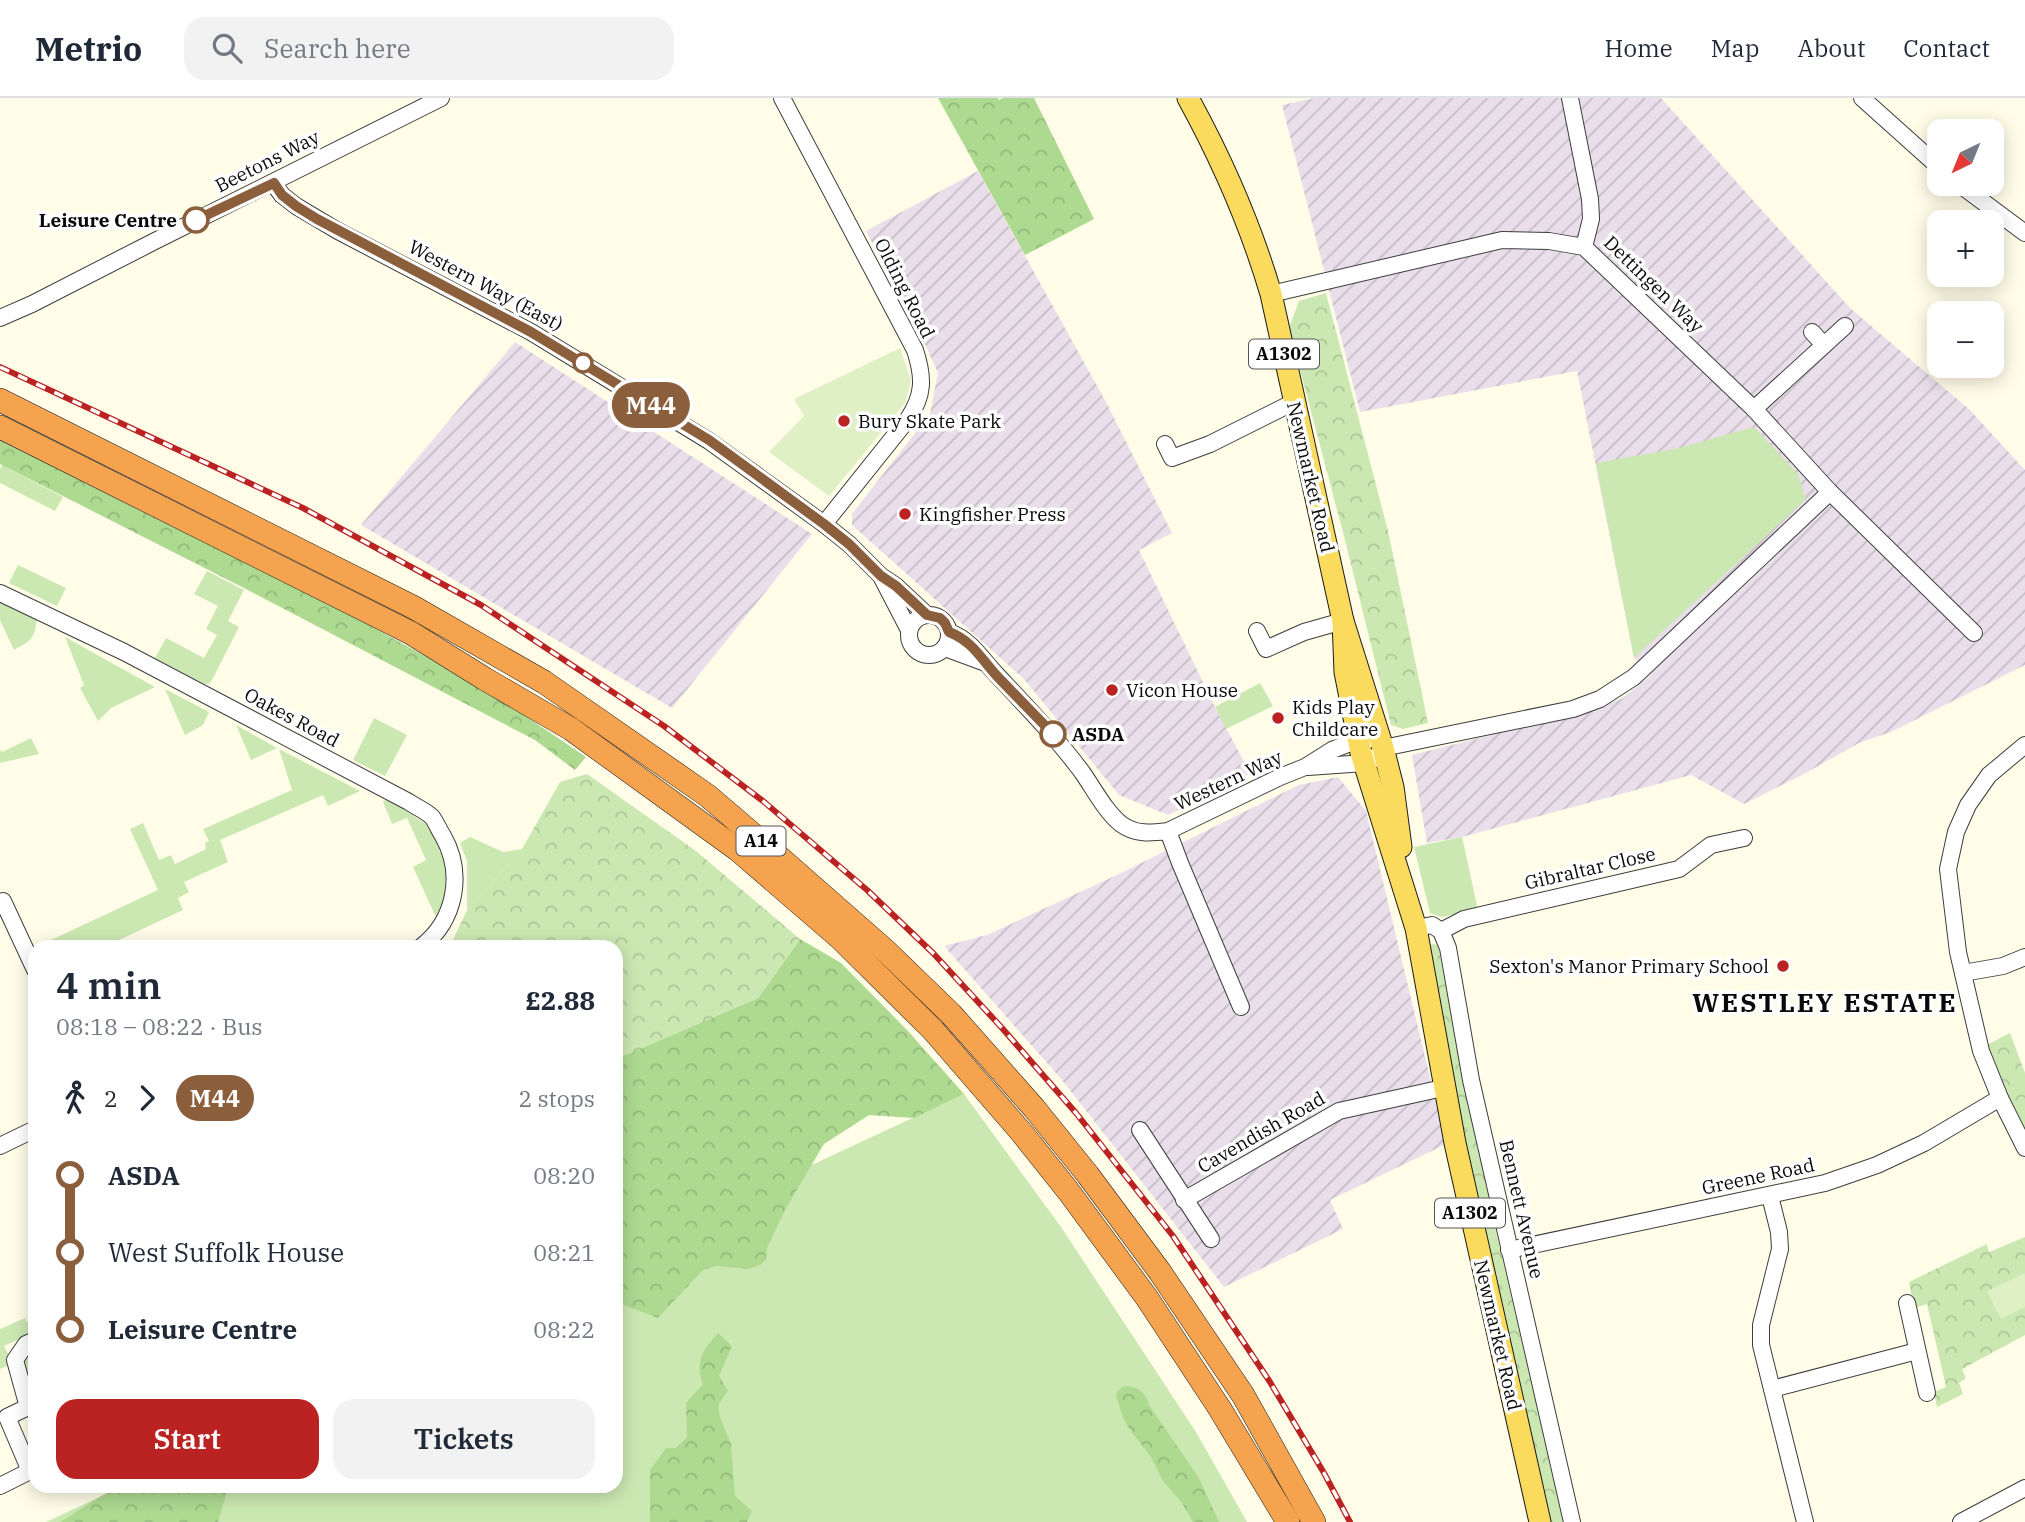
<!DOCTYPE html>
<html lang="en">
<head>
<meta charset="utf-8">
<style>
  body { margin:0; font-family:"IBM Plex Serif",serif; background:#f2f2f3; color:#1f2937; height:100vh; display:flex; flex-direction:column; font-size:26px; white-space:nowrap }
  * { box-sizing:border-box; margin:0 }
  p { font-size:23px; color:#747a83 }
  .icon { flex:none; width:38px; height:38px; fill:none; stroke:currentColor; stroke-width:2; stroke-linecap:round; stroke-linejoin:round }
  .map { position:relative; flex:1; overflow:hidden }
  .drawer { position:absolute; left:28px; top:842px; width:595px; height:553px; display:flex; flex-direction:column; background:#fff; border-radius:21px; box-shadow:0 4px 18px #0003 }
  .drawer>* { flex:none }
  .badge { padding:0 14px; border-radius:23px; font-size:24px; line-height:46px }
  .needle { width:46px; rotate:223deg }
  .buttons { position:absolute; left:1927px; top:21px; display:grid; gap:14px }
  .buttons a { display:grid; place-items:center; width:77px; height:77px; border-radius:14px; background:#fff; box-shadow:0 4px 18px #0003; font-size:35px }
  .map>.badge { position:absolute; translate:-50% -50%; box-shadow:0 0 0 4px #fff }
  .legs { display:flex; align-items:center; gap:10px; height:77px; padding:0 28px; font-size:23px }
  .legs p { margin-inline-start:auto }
  .overview { display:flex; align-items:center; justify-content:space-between; height:119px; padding:0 28px }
  h1 { font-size:38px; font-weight:600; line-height:52px }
  .button { display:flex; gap:14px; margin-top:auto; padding:14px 28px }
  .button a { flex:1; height:80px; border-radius:21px; background:#ba2322; color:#fff; font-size:28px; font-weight:600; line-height:80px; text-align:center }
  .button a+a { background:#f2f2f3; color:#1f2937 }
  ul { padding:0 28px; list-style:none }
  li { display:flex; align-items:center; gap:24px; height:77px; font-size:26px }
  li i { display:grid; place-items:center; width:10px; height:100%; margin:0 9px; background:currentColor }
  li i::after { content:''; width:18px; height:18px; margin:-9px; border:5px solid; border-radius:50%; background:#fff }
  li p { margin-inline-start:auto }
  li:first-child i { background:linear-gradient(#0000 50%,currentColor 0) }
  li:last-child i { background:linear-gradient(currentColor 50%,#0000 0) }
  header { display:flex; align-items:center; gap:42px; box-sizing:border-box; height:98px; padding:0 35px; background:#fff; border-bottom:2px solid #e0e1e3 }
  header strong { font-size:33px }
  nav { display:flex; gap:38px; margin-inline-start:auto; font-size:24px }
  .search { width:490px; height:63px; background:#f2f2f3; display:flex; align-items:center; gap:18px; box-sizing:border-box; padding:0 24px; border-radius:21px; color:#747a83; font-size:26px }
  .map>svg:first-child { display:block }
</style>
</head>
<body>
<header>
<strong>Metrio</strong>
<div class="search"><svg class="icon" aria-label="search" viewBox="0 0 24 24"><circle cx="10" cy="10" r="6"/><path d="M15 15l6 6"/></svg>Search here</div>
<nav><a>Home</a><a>Map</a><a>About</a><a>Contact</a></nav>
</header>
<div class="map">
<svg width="2025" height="1424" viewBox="0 0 2025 1424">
  <defs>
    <pattern id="industrial-furrows" width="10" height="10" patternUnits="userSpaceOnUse" patternTransform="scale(1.75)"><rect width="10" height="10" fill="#e9deea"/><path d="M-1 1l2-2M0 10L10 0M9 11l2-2" fill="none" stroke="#c6bdc7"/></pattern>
    <pattern id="forest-crowns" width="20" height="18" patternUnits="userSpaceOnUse" patternTransform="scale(1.75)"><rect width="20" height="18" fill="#aed991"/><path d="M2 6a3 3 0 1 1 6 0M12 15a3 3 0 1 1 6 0" fill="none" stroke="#94b97c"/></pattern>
    <pattern id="park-crowns" width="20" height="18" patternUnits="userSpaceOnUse" patternTransform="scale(1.75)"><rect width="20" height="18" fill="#cce8b2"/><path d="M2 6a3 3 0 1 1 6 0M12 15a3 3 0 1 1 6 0" fill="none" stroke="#aec698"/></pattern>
  </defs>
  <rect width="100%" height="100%" fill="#fffce8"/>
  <g fill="url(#industrial-furrows)">
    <polygon points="1315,0 1661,0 1850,210 1970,312 2025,372 2025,567 1891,634 1859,645 1804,676 1744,706 1691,677 1462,739 1427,745 1412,657 1595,611 1623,600 1652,576 1634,560 1577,273 1360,314 1282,7"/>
    <polygon points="978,73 1106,304 1172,435 1139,452 1215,609 1250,675 1168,717 1119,697 1024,581 852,427 852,416 930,316 938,275 921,237 866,133"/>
    <polygon points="515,244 812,436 672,610 361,427"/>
    <polygon points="1338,679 1366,713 1446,1046 1330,1102 1343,1131 1224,1189 1062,982 944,848 987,837 1117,777 1299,687"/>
  </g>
  <g fill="#cce8b2">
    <polygon points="1754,329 1798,376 1806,401 1634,560 1596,365 1675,351"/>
    <polygon points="2,367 63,399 55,413 0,385 0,371"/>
    <polygon points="18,467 66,490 57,508 9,485"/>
    <polygon points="207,473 244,492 228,523 239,529 213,580 209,586 205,586 155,560 166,540 204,560 217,537 206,531 218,508 194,496"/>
    <path d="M0 504 37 521C34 541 32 542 14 552L0 522Z"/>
    <polygon points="65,539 155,589 111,610 98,623 80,590 84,587"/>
    <polygon points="1260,585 1273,608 1226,631 1215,609"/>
    <polygon points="165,591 209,614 203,627 185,637"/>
    <polygon points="374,620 407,637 385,678 353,662"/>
    <polygon points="236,627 277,650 251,662"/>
    <polygon points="31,640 39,656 0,665 0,652 2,654"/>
    <polygon points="279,651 360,693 328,708 323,697 220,742 228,764 184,784 189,794 178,800 183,812 104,849 36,849 158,792 130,731 143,725 159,762 171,757 175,766 206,751 205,745 209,743 203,731 292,692"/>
    <polygon points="385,702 395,706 426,726 442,750 447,777 447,795 437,817 435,817 413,769 426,762 407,720 392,726 383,704"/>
    <polygon points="470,739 503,754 522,751 467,812 467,763 460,745"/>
    <polygon points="1462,739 1478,812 1441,819 1430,815 1414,749"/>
    <polygon points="964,996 1061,1129 1196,1334 1247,1424 46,1424 123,1388 616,1388 616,1158"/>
    <polygon points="25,1220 27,1224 35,1221 35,1234 4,1248 13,1265 0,1271 0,1231"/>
    <polygon points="35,1247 35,1298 22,1265 31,1250"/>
  </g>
  <g fill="url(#forest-crowns)">
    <polygon points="938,0 998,0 999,2 1003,0 1034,0 1094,121 1025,157"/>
    <polygon points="0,342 363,524 484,590 586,659 575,672 535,642 242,489 0,366"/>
    <polygon points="800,841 841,865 907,932 964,996 914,1020 869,1017 824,1046 785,1112 767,1150 766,1162 760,1167 748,1171 717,1168 703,1172 658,1220 616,1204 616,961 758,900"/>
    <path d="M718 1235 732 1248 719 1278 728 1293 719 1305V1316L731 1346 735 1398 752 1413 747 1424H650V1372L666 1350H676L687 1339 686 1305 703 1286C694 1263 704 1251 718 1235Z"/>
    <path d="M1127 1288C1139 1289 1146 1295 1149 1307L1199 1380 1219 1424H1193L1182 1405 1163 1383 1151 1359 1130 1332 1123 1320 1116 1298 1117 1294 1122 1289Z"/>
    <polygon points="123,1388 243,1388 227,1393 218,1424 60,1424 103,1397"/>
  </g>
  <g fill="url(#park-crowns)">
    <polygon points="1326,195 1388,433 1428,625 1403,631 1391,627 1345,442 1289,230 1299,203"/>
    <polygon points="587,676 696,753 800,841 758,900 616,961 616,849 447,849 453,842 467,812 522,751 560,684"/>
    <polygon points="1434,846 1438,848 1496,1134 1564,1424 1551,1424 1451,986 1428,847"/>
    <polygon points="2010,935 2025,975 2025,1032 1985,948"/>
    <polygon points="2025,1139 2025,1237 1962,1271 1966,1280 1959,1285 1963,1296 1937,1309 1934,1294 1946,1289 1927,1206 1914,1210 1909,1184 1987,1146 1989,1154"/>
  </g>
  <g fill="#def0c4">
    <polygon points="900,250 911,283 905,305 829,398 769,354 804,318 794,301"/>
    <polygon points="2025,1175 2025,1209 2001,1221 1987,1193"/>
  </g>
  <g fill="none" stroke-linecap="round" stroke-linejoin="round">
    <g stroke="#3d3d3d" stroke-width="18">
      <g id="minor">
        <path d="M782 0 915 252C924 280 924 297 908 321L824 426"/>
        <polyline points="1570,0 1590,101 1591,121 1584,149"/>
        <polyline points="1862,0 1939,69"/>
        <polyline points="273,85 282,97 296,108 338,133 531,234 709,343 824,426 849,446 881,478 896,488 927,517"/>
        <polyline points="1959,86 2025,135"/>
        <polyline points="1271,196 1502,142 1549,143 1584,149 1754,311 1830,394 1974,535"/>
        <polyline points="0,220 32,206 153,144 441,0"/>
        <polyline points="1812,234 1824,247"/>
        <polyline points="1754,311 1845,228"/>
        <polyline points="1165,346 1172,360 1210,346 1294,304"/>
        <polyline points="882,480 909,532"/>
        <path d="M0 495 124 554 409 704C416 709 426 713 432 719 436 724 439 732 443 738 464 775 456 822 421 849"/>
        <circle cx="929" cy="537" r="20"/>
        <polyline points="1257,533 1266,551 1304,534 1343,523"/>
        <path d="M949 534C972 543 980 559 996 576 1026 608 1056 639 1082 674 1094 691 1105 713 1121 726 1136 737 1151 735 1168 733L1280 679 1305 669 1332 652 1358 642H1368"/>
        <polyline points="945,550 983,564"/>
        <polyline points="2025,647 1989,677 1968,707 1956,734 1948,771 1958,854 1981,953 2000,1000 2025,1050"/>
        <polyline points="1383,650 1573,611 1600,601 1634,579 1830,394"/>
        <polyline points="1308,669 1365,665 1374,661 1383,650"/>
        <polyline points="1168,733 1180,765 1241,909"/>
        <polyline points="0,804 3,803 35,872"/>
        <polyline points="1416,830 1432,827 1441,833 1448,850 1471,982 1572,1424"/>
        <polyline points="1441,833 1464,821 1679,771 1711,747 1744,740"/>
        <polyline points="1963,875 2003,868 2025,859"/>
        <polyline points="1140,1032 1211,1141"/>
        <polyline points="0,1048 35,1031"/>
        <polyline points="1770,1098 1779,1134 1780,1151 1761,1227 1761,1247 1805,1424"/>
        <polyline points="1184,1102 1339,1013 1443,990"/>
        <polyline points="1509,1152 1825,1085 1877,1067 1924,1045 2000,1000"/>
        <polyline points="1907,1205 1927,1295"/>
        <polyline points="1772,1291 1917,1253"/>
        <polyline points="0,1388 30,1373 7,1319 28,1309 15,1262 26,1246 35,1242"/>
        <polyline points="1961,1424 2025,1390"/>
      </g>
    </g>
    <g stroke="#1b1b1b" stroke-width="23">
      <g id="major">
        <path d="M1188 0C1222 62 1251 128 1271 196L1343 523 1383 650 1393 689 1401 749"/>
        <polyline points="1343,523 1345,574 1361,655 1416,830 1455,1045 1540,1424"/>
      </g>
    </g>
    <g stroke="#1b1b1b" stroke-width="24">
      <g id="highway">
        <polyline points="0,302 413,509 544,584 708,698 771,752 887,854 951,916 1034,1010 1088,1077 1160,1174 1243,1297 1314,1424"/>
        <polyline points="0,329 411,535 485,581 571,631 738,752 840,840 932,931 1022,1035 1069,1094 1147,1200 1220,1311 1288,1424"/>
      </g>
    </g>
    <use href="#minor" stroke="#fff" stroke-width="16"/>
    <use href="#major" stroke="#fadb5d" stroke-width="21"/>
    <use href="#highway" stroke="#f6a34f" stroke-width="23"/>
    <g stroke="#ba2322" stroke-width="6">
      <polyline id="rail" points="0,269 303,410 481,507 664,628 763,703 867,792 933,855 1002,930 1076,1015 1173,1138 1270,1284 1324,1375 1350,1424"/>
    </g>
    <use href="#rail" stroke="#fff" stroke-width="3.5" stroke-dasharray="10" stroke-linecap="butt"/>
  </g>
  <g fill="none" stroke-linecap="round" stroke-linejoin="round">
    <g stroke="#fff" stroke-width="16">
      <path id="line-1" d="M196 122 274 85 282 97 296 108 317 121 531 234 709 342 824 426 849 446 881 478 896 488 927 517 940 520 945 525 949 534C972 543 980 559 996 577 1015 597 1034 616 1053 636"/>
    </g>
    <use href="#line-1" stroke="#8b5e3c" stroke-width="10"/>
  </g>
  <g fill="#fff" stroke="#8b5e3c" stroke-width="3.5">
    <circle cx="196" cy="122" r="12"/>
    <circle cx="583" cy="265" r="9"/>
    <circle cx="1053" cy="636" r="12"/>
  </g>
  <g fill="#ba2322" stroke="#fff" stroke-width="2.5">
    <circle cx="844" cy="323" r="7"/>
    <circle cx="905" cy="416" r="7"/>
    <circle cx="1112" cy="592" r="7"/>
    <circle cx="1278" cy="620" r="7"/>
    <circle cx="1783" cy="868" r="7"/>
  </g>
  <g text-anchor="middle" stroke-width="7" stroke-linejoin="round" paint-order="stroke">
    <g fill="#fff" stroke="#545454" stroke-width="2">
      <rect x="1249" y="241.5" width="70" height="29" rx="5"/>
      <rect x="736.5" y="728.5" width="49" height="29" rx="5"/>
      <rect x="1435" y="1100.5" width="70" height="29" rx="5"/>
    </g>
    <g font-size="18" font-weight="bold" fill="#0a0a0a">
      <text x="1284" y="262">A1302</text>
      <text x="761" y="749">A14</text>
      <text x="1470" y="1121">A1302</text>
    </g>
    <g font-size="19" fill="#0a0a0a" stroke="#fff">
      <text transform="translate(267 63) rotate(-27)" y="7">Beetons Way</text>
      <text transform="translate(1654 186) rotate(44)" y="7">Dettingen Way</text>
      <text transform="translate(486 187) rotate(28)" y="7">Western Way (East)</text>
      <text transform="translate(905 190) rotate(63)" y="7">Olding Road</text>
      <text transform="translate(1311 379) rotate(77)" y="7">Newmarket Road</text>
      <text transform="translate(292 619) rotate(28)" y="7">Oakes Road</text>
      <text transform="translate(1228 682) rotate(-25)" y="7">Western Way</text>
      <text transform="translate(1590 770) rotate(-13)" y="7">Gibraltar Close</text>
      <text transform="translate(1261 1034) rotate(-30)" y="7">Cavendish Road</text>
      <text transform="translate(1758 1078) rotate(-12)" y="7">Greene Road</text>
      <text transform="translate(1522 1111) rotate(77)" y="7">Bennett Avenue</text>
      <text transform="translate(1498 1237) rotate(77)" y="7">Newmarket Road</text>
    </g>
    <g font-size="19" font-weight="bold" fill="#0a0a0a" stroke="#fff" text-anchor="end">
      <text x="177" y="129">Leisure Centre</text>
      <text x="1072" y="643" text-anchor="start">ASDA</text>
    </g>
    <g font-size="19" fill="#0a0a0a" stroke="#fff" text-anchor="start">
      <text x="858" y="330">Bury Skate Park</text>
      <text x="919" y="423">Kingfisher Press</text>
      <text x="1126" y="599">Vicon House</text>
      <text x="1292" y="616">Kids Play<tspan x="1292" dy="22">Childcare</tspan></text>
      <text x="1769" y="875" text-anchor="end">Sexton's Manor Primary School</text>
    </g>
    <g font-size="26" font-weight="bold" letter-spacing="2" fill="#0a0a0a" stroke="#fff">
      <text x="1825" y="914">WESTLEY ESTATE</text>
    </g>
  </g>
</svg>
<div class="buttons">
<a><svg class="needle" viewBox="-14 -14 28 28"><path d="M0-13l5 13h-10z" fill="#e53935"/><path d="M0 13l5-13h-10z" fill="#747a83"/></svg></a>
<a>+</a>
<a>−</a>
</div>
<b class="badge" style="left:651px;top:307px;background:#8b5e3c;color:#fff">M44</b>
<section class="drawer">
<div class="overview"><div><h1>4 min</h1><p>08:18 – 08:22 · Bus</p></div><b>£2.88</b></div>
<div class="legs"><svg class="icon" aria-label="walk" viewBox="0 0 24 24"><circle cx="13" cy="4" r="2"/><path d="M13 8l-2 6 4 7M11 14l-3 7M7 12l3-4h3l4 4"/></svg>2<svg class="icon" aria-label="forward" viewBox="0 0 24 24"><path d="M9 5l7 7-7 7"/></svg><b class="badge" style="background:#8b5e3c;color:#fff">M44</b><p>2 stops</p></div>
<ul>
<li><i style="color:#8b5e3c"></i><b>ASDA</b><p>08:20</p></li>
<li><i style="color:#8b5e3c"></i><span>West Suffolk House</span><p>08:21</p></li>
<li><i style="color:#8b5e3c"></i><b>Leisure Centre</b><p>08:22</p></li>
</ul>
<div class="button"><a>Start</a><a>Tickets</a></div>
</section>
</div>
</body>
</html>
